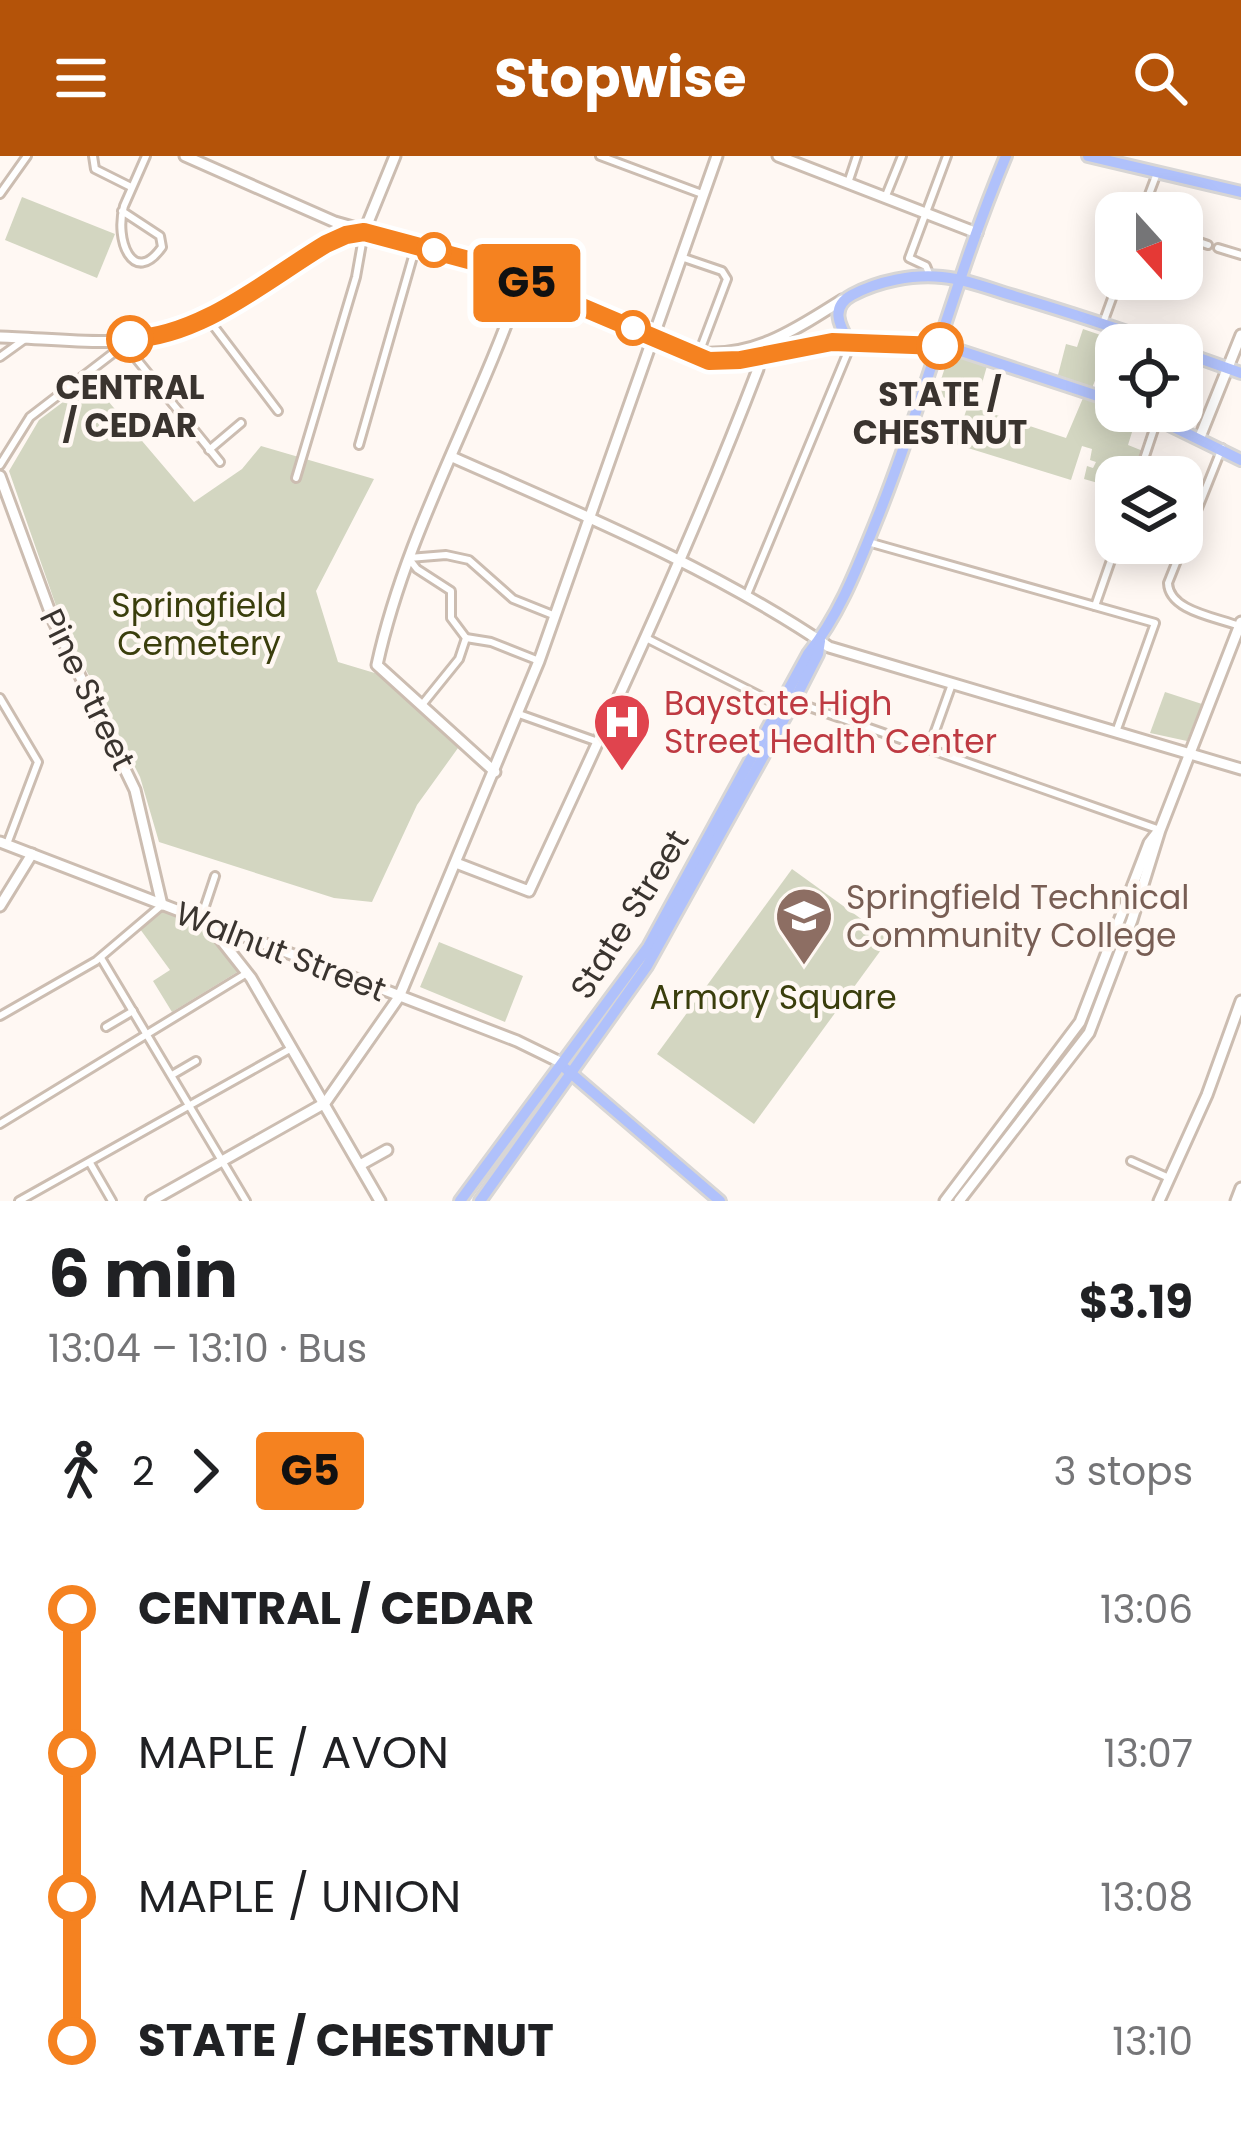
<!DOCTYPE html>
<html lang="en">
<head>
<meta charset="utf-8">
<style>
  body { margin:0; font-family:Poppins,sans-serif; background:#f6f6f6; color:#202124; height:100vh; display:flex; flex-direction:column; font-size:45px; white-space:nowrap }
  * { box-sizing:border-box; margin:0 }
  p { font-size:39px; color:#757577 }
  .icon { flex:none; width:66px; height:66px; fill:none; stroke:currentColor; stroke-width:2; stroke-linecap:round; stroke-linejoin:round }
  .map { position:relative; height:1045px; overflow:hidden }
  .sheet { display:flex; flex-direction:column; background:#fff; flex:1 }
  .sheet>* { flex:none }
  .badge { padding:0 24px; border-radius:9px; font-size:42px; line-height:78px }
  .needle { width:78px; rotate:159deg }
  .controls { position:absolute; left:1095px; top:36px; display:grid; gap:24px }
  .controls a { display:grid; place-items:center; width:108px; height:108px; border-radius:24px; background:#fff; box-shadow:0 6px 30px #0003; font-size:60px }
  .map>.badge { position:absolute; translate:-50% -50%; box-shadow:0 0 0 6px #fff }
  .legs { display:flex; align-items:center; gap:18px; height:132px; padding:0 48px; font-size:39px }
  .legs p { margin-inline-start:auto }
  .headline { display:flex; align-items:center; justify-content:space-between; height:204px; padding:0 48px }
  h1 { font-size:66px; font-weight:700; line-height:90px }
  ul { padding:0 48px; list-style:none }
  li { display:flex; align-items:center; gap:42px; height:144px; font-size:45px }
  li i { display:grid; place-items:center; width:18px; height:100%; margin:0 15px; background:currentColor }
  li i::after { content:''; width:30px; height:30px; margin:-15px; border:9px solid; border-radius:50%; background:#fff }
  li p { margin-inline-start:auto }
  li:first-child i { background:linear-gradient(#0000 50%,currentColor 0) }
  li:last-child i { background:linear-gradient(currentColor 50%,#0000 0) }
  header { display:flex; justify-content:space-between; align-items:center; height:156px; padding:0 48px; background:#b45309; color:#fff; font-size:54px; font-weight:700 }
  .map>svg:first-child { display:block }
</style>
</head>
<body>
<header><svg class="icon" aria-label="menu" viewBox="0 0 24 24"><path d="M4 6h16M4 12h16M4 18h16"/></svg>Stopwise<svg class="icon" aria-label="search" viewBox="0 0 24 24"><circle cx="10" cy="10" r="6"/><path d="M15 15l6 6"/></svg></header>
<div class="map">
<svg width="1241" height="1045" viewBox="0 0 1241 1045">
  <rect width="100%" height="100%" fill="#fff8f3"/>
  <g fill="#d3d6c1">
    <polygon points="22,41 115,78 97,122 5,84"/>
    <polygon points="1083,173 1112,183 1092,232 1058,219 1066,188 1077,191"/>
    <polygon points="949,199 987,210 975,252 1066,282 1083,242 1137,260 1128,289 1143,295 1134,321 1110,315 1105,329 1084,323 1087,310 1093,312 1096,306 1090,304 1092,293 1082,290 1071,324 955,288 968,249 936,239"/>
    <polygon points="91,225 194,346 242,313 261,290 374,323 316,435 338,506 378,518 458,592 417,649 372,746 334,742 159,686 140,621 61,464 9,315 39,264"/>
    <polygon points="1165,536 1202,548 1187,585 1150,577"/>
    <polygon points="792,713 889,783 754,968 657,898"/>
    <polygon points="162,754 208,772 239,815 172,856 153,825 170,814 140,773"/>
    <polygon points="439,786 523,820 505,866 420,831"/>
  </g>
  <g fill="none" stroke-linecap="round" stroke-linejoin="round">
    <g stroke="#ccbdb1" stroke-width="12">
      <g id="street">
        <polyline points="93,0 95,13 131,31"/>
        <polyline points="600,0 702,38"/>
        <polyline points="848,27 857,0"/>
        <polyline points="0,38 27,0"/>
        <polyline points="885,42 902,0"/>
        <path d="M122 55 160 80 162 91C133 132 114 83 124 50L146 0"/>
        <polyline points="1142,57 1157,17"/>
        <polyline points="1182,80 1208,89"/>
        <polyline points="1218,92 1241,99"/>
        <polyline points="681,101 722,115 727,123 699,197"/>
        <polyline points="930,120 926,110 909,102 947,0"/>
        <polyline points="206,160 278,255"/>
        <polyline points="1103,167 1119,123"/>
        <polyline points="0,201 25,183"/>
        <polyline points="359,289 416,90"/>
        <path d="M1222 292 1168 427C1169 455 1216 461 1239 470"/>
        <polyline points="209,294 241,267"/>
        <polyline points="0,309 30,261 112,198 121,184 220,306"/>
        <polyline points="1138,321 1157,264"/>
        <polyline points="296,322 356,121 364,76"/>
        <polyline points="868,386 1155,467 1116,576"/>
        <polyline points="409,402 446,399 469,404 513,443 553,459"/>
        <polyline points="410,404 417,413 451,435 451,462 466,482 459,503 421,550"/>
        <polyline points="746,441 852,186"/>
        <polyline points="1095,450 1117,387"/>
        <polyline points="466,482 491,486 539,505"/>
        <polyline points="648,483 780,550"/>
        <polyline points="0,542 38,606 7,688"/>
        <polyline points="795,546 1160,674"/>
        <polyline points="519,558 598,586"/>
        <polyline points="929,592 952,528"/>
        <polyline points="201,762 215,720"/>
        <polyline points="101,802 246,1045"/>
        <polyline points="0,860 96,805 162,749"/>
        <polyline points="106,871 133,855"/>
        <polyline points="172,919 196,905"/>
        <polyline points="0,968 247,817"/>
        <polyline points="1131,1005 1169,1022"/>
        <polyline points="90,1007 112,1045"/>
        <polyline points="19,1045 290,893"/>
      </g>
    </g>
    <g stroke="#ccbdb1" stroke-width="15">
      <g id="secondary">
        <path d="M185 0 335 66 476 106 709 205C756 209 802 187 849 186"/>
        <polyline points="778,0 977,77"/>
        <polyline points="364,76 395,0"/>
        <path d="M0 181C52 182 130 194 178 175 232 153 306 85 359 77"/>
        <path d="M699 197C756 201 796 173 842 144"/>
        <polyline points="1200,281 1241,179"/>
        <path d="M452 301C581 358 713 412 829 491L1241 613"/>
        <polyline points="0,320 53,464 135,634 162,749"/>
        <path d="M495 616 377 509C406 375 478 255 522 125"/>
        <polyline points="0,686 517,885 560,906"/>
        <path d="M456 707 529 735C609 562 690 391 758 213V200"/>
        <polyline points="0,750 32,698"/>
        <polyline points="210,770 251,822 380,1045"/>
        <polyline points="360,1009 387,994"/>
        <polyline points="151,1045 325,947 399,841 539,505 717,0"/>
        <polyline points="945,1045 1080,866 1149,687 1156,678"/>
        <polyline points="959,1045 1089,877 1132,764 1160,674 1241,466"/>
        <polyline points="1159,1045 1207,939 1241,845"/>
        <polyline points="1236,1045 1241,1032"/>
      </g>
    </g>
    <g stroke="#d8d6d5" stroke-width="16">
      <g id="primary">
        <polyline points="1088,0 1241,36"/>
        <polyline points="1182,196 1241,217"/>
        <path d="M1116 246 952 192 849 186C839 169 830 151 852 139 878 125 913 118 942 121 966 123 990 133 1014 140 1064 155 1114 171 1164 189"/>
        <polyline points="1141,255 1241,304"/>
        <polyline points="566,913 720,1045"/>
        <path d="M460 1045 648 791 808 498C841 457 859 407 879 358 926 240 957 117 1006 0"/>
        <polyline points="480,1045 647,810 794,545 818,498 820,485"/>
      </g>
    </g>
    <use href="#street" stroke="#fff" stroke-width="6"/>
    <use href="#secondary" stroke="#fff" stroke-width="9"/>
    <use href="#primary" stroke="#b0c1fb" stroke-width="10"/>
  </g>
  <g fill="none" stroke-linecap="round" stroke-linejoin="round">
    <g stroke="#fff" stroke-width="27">
      <path id="line-1" d="M130 183C202 180 266 124 326 88L346 79 364 76 476 106 709 205 740 204 832 186 940 190"/>
    </g>
    <use href="#line-1" stroke="#f58220" stroke-width="18"/>
  </g>
  <defs>
    <g id="hospital-pin" transform="scale(3)"><path d="M0 17L-7.5 6A9.5 9.5 0 1 1 7.5 6Z" fill="#e0444e" stroke="#fff8f3"/><path d="M-5-5h3v3.5h4V-5h3V5h-3V1.5h-4V5h-3Z" fill="#fff"/></g>
    <g id="university-pin" transform="scale(3)"><path d="M0 17L-7.5 6A9.5 9.5 0 1 1 7.5 6Z" fill="#8d6e63" stroke="#fff8f3"/><path d="M0-5L7-2L0 1L-7-2ZM-4 1L0 2.5L4 1V4Q0 6-4 4Z" fill="#fff"/></g>
  </defs>
  <g fill-rule="evenodd">
    <use href="#hospital-pin" x="622" y="566"/>
    <use href="#university-pin" x="804" y="760"/>
  </g>
  <g fill="#fff" stroke="#f58220" stroke-width="6">
    <circle cx="434" cy="94" r="15"/>
    <circle cx="633" cy="172" r="15"/>
    <circle cx="130" cy="183" r="21"/>
    <circle cx="940" cy="190" r="21"/>
  </g>
  <g text-anchor="middle" stroke-width="9" stroke-linejoin="round" paint-order="stroke">
    <g font-size="33" font-weight="bold" fill="#3a342f" stroke="#fff8f3">
      <text x="130" y="243">CENTRAL<tspan x="130" dy="38">/ CEDAR</tspan></text>
      <text x="940" y="250">STATE /<tspan x="940" dy="38">CHESTNUT</tspan></text>
    </g>
    <g font-size="33" fill="#3a3e0c" stroke="#fff8f3">
      <text x="199" y="461">Springfield<tspan x="199" dy="38">Cemetery</tspan></text>
      <text x="773" y="853">Armory Square</text>
    </g>
    <g font-size="33" fill="#3a342f" stroke="#fff8f3">
      <text transform="translate(88 533) rotate(64)" y="12">Pine Street</text>
      <text transform="translate(629 758) rotate(-58)" y="12">State Street</text>
      <text transform="translate(281 795) rotate(21)" y="12">Walnut Street</text>
    </g>
    <g font-size="33" fill="#be3a42" stroke="#fff8f3" text-anchor="start">
      <text x="664" y="559">Baystate High<tspan x="664" dy="38">Street Health Center</tspan></text>
    </g>
    <g font-size="33" fill="#785e54" stroke="#fff8f3" text-anchor="start">
      <text x="846" y="753">Springfield Technical<tspan x="846" dy="38">Community College</tspan></text>
    </g>
  </g>
</svg>
<div class="controls">
<a><svg class="needle" viewBox="-14 -14 28 28"><path d="M0-13l5 13h-10z" fill="#e53935"/><path d="M0 13l5-13h-10z" fill="#757577"/></svg></a>
<a><svg class="icon" aria-label="locate" viewBox="0 0 24 24"><circle cx="12" cy="12" r="6"/><path d="M12 2v4M12 18v4M2 12h4M18 12h4"/></svg></a>
<a><svg class="icon" aria-label="layers" viewBox="0 0 24 24"><path d="M12 4l9 5-9 5-9-5zM3 14l9 5 9-5"/></svg></a>
</div>
<b class="badge" style="left:527px;top:127px;background:#f58220;color:#111">G5</b>
</div>
<section class="sheet">
<div class="headline"><div><h1>6 min</h1><p>13:04 – 13:10 · Bus</p></div><b>$3.19</b></div>
<div class="legs"><svg class="icon" aria-label="walk" viewBox="0 0 24 24"><circle cx="13" cy="4" r="2"/><path d="M13 8l-2 6 4 7M11 14l-3 7M7 12l3-4h3l4 4"/></svg>2<svg class="icon" aria-label="forward" viewBox="0 0 24 24"><path d="M9 5l7 7-7 7"/></svg><b class="badge" style="background:#f58220;color:#111">G5</b><p>3 stops</p></div>
<ul>
<li><i style="color:#f58220"></i><b>CENTRAL / CEDAR</b><p>13:06</p></li>
<li><i style="color:#f58220"></i><span>MAPLE / AVON</span><p>13:07</p></li>
<li><i style="color:#f58220"></i><span>MAPLE / UNION</span><p>13:08</p></li>
<li><i style="color:#f58220"></i><b>STATE / CHESTNUT</b><p>13:10</p></li>
</ul>
</section>
</body>
</html>
